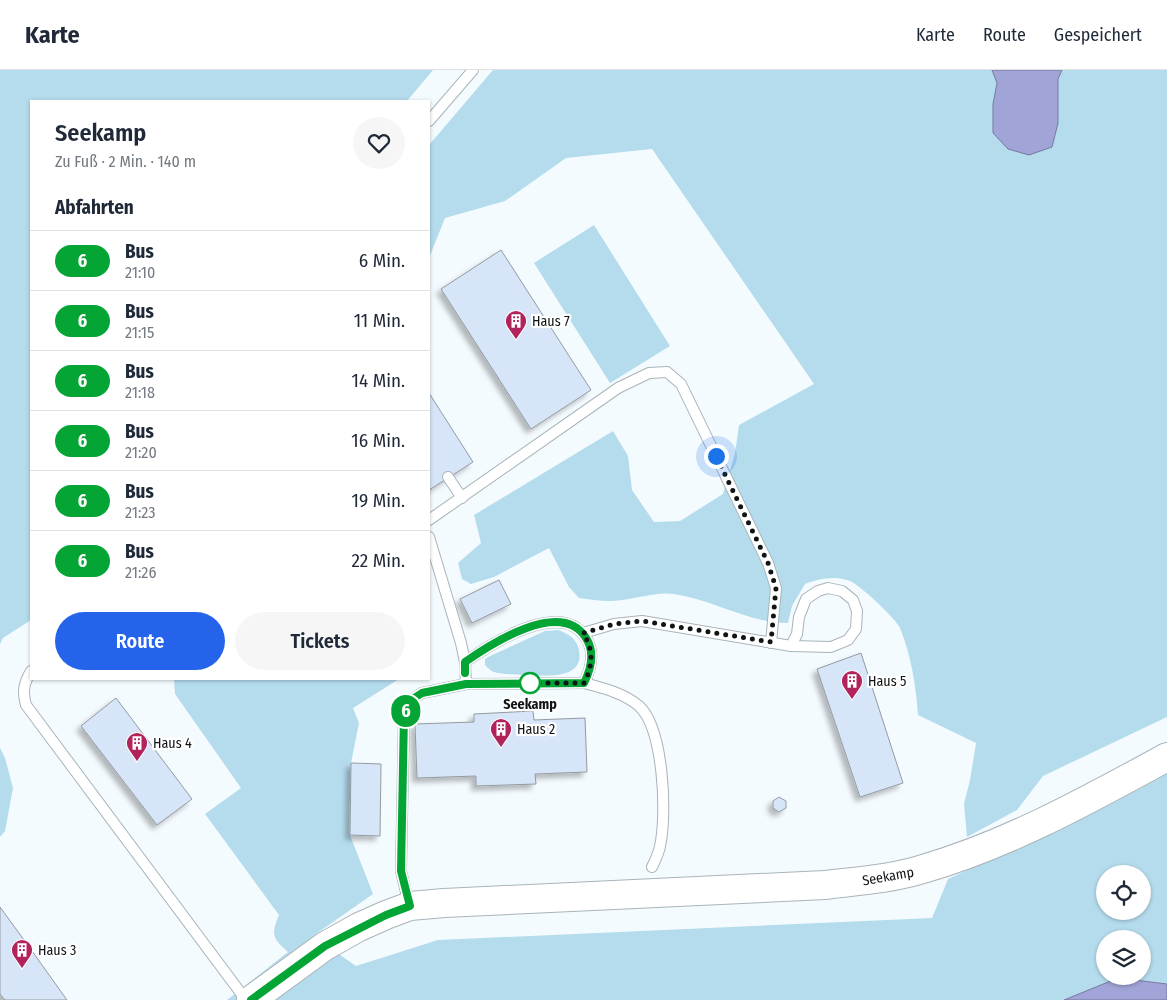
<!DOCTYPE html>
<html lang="de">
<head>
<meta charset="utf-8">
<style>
  body { margin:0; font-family:"Fira Sans Condensed",sans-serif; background:#f6f6f7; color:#1f2937; height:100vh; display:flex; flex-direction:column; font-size:19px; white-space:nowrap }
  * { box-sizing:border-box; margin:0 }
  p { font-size:16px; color:#747a83 }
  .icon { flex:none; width:28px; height:28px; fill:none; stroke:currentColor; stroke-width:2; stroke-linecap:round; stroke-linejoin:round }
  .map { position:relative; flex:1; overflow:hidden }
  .details { position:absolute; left:30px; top:30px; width:400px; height:580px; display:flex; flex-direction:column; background:#fff; border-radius:0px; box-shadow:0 1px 4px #0004 }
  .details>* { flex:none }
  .badge { padding:0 10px; border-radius:16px; font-size:18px; line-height:32px }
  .controls { position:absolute; left:1096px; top:795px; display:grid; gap:10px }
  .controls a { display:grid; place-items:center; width:55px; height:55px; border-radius:50%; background:#fff; box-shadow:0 1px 4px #0004; font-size:25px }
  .you { position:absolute; width:25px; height:25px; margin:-12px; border:4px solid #fff; border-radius:50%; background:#1a73e8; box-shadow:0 0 0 8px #1a73e833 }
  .map>.badge { position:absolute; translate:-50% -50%; box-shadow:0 0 0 2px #fff }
  h2 { padding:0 25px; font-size:19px; line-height:45px }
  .round { display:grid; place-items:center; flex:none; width:52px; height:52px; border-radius:26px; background:#f6f6f7 }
  .headline { display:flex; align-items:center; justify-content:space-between; height:85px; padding:0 25px }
  h1 { font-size:24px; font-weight:600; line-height:38px }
  .button { display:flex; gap:10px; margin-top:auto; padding:10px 25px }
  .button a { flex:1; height:58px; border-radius:30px; background:#2563eb; color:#fff; font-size:20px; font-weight:600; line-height:58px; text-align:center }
  .button a+a { background:#f6f6f7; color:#1f2937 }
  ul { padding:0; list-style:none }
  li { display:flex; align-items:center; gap:15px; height:60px; padding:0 25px; border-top:1px solid #e0e1e3 }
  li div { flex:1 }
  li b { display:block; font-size:19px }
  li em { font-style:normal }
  li .badge { min-width:55px; font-weight:700; text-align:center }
  header { display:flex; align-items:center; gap:30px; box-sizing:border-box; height:70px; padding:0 25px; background:#fff; border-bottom:1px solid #e0e1e3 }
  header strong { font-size:24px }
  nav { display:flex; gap:28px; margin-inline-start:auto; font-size:18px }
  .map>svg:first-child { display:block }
</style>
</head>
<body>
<header>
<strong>Karte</strong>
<nav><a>Karte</a><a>Route</a><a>Gespeichert</a></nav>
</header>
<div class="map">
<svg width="1167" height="930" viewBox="0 0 1167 930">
  <defs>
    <filter id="shadow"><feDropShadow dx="-4.5" dy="4.5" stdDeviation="2.5" flood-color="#0004"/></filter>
  </defs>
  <rect width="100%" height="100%" fill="#f4fbff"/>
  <g fill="#b5dced" fill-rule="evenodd">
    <polygon points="0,0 433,0 407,31 31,31 31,550 3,568 0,574"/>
    <path d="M493 0H992L997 13 993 34 1058 53V9L1062 0H1167V647L1043 706 1017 740 967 767 964 734 970 710 976 673 918 645C916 616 911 585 900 558 895 548 860 515 850 511 835 505 818 509 805 514L792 536 788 553C748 553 714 530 674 524 657 521 628 531 609 531 599 531 589 529 579 528L569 517 549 478 494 507 471 514 462 509 458 493 481 473 474 445 613 361 628 386 632 420 654 452 680 451 723 424 735 383 739 355 814 314 652 79 566 88 505 131 445 148 429 188V75Z"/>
    <polygon points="594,155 670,276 610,313 534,193"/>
    <path d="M558 560C569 564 576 568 579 580 585 611 543 605 525 605 515 604 504 605 494 602 491 601 488 598 485 595V589L490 586 545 561Z"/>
    <path d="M174 609H399L353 638 359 653 351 693 350 765 373 824 313 866 356 896 438 870 932 848 948 809 1048 763 1167 696V914L1118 908 1064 930H227L288 882C272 868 271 864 279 845L205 744 241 718 175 624ZM1105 804H1142V841H1105ZM1105 869H1142V906H1105Z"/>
    <polygon points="0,678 5,688 13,718 5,761 0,767"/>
  </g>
  <g fill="#a1a4d7" stroke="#76799d">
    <polygon points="992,0 1062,0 1058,9 1058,53 1052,77 1029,85 1008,79 993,63 993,34 997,13"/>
    <polygon points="1118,908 1167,914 1167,930 1064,930"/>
  </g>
  <g fill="#d6e5f7" stroke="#949aa3" filter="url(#shadow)">
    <polygon points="501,180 591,320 531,359 441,219"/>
    <polygon points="429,323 473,392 429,420"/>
    <polygon points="499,510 511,534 472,553 460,529"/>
    <polygon points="861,583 903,713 860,727 817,599"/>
    <polygon points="116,628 192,729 157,755 81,656"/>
    <polygon points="533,641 534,650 585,648 587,702 535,704 536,714 476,716 476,706 417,708 415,654 474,652 474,644"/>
    <polygon points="351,693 381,694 380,766 350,765"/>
    <polygon points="779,727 786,731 786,738 779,742 773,738 773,731"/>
    <polygon points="0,837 27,874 67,930 5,930 0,924"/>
  </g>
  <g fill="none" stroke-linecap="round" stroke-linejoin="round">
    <g stroke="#a9b4ba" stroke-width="12">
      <g id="lane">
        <polyline points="429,51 473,0"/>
        <polyline points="448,407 462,428"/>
        <polyline points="429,450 618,318 649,303 667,302 681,314 768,493 776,518 771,573"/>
        <polyline points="429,467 461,573 465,592"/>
        <polyline points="583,563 614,554 642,551 791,576 831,577 848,570 856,559 857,541 853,530 842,521 828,518 818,521 806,529 799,547 797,564 791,576"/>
        <path d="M31 601C24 613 22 621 26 635L246 930"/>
        <path d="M584 613C603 618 624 623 639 636 664 659 667 745 660 776 659 783 655 791 652 797"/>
        <path d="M409 835 401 801 404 644 411 630 422 623 466 614 584 613C591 599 595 582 586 568 561 528 491 574 465 592L466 614"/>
      </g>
    </g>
    <g stroke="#a9b4ba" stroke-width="30">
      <path id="secondary" d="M251 930 325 876 359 857 386 845 410 836 444 833 825 815C857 811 891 809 923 799 1009 774 1088 730 1167 687"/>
    </g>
    <use href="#lane" stroke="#fff" stroke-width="10"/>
    <use href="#secondary" stroke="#fff" stroke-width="28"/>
  </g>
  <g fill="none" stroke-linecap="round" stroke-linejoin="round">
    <g stroke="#fff" stroke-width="11">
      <path id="line" d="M251 930 325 876 386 845 410 836 401 801 404 644 411 630 422 623 466 614 584 613C591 599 595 582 586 568 561 528 491 574 465 592V603"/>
    </g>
    <use href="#line" stroke="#04a535" stroke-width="8"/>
    <path stroke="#101416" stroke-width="5" stroke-dasharray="0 9" d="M530 613H584C593 595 594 581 583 563L614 554 642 551 771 572 776 518 768 493 716 386"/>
  </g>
  <defs>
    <g id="building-pin" transform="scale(1.125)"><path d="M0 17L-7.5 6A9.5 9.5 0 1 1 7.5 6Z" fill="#b1245b" stroke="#fff"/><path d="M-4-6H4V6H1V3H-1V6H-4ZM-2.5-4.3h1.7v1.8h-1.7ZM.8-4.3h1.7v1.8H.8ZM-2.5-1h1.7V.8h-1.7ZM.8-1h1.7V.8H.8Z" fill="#fff"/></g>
  </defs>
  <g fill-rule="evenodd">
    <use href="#building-pin" x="516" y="251"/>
    <use href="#building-pin" x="852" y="611"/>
    <use href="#building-pin" x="501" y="659"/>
    <use href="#building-pin" x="137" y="673"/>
    <use href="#building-pin" x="22" y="880"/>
  </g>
  <circle fill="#fff" stroke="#04a535" stroke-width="2.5" cx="530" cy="613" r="10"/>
  <g text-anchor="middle" stroke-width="4.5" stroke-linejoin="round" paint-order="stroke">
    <g font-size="14" fill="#101416" stroke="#fff" text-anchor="start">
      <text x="532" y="256">Haus 7</text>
      <text x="868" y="616">Haus 5</text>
      <text x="517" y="664">Haus 2</text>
      <text x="153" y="678">Haus 4</text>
      <text x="38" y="885">Haus 3</text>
    </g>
    <g font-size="14" font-weight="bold" fill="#101416" stroke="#fff">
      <text x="530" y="639">Seekamp</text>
    </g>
    <g font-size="14" fill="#101416" stroke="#fff">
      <text transform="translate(888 806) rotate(-10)" y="5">Seekamp</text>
    </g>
  </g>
</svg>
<div class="controls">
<a><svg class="icon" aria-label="locate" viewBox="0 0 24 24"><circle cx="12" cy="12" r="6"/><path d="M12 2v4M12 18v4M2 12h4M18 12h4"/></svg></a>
<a><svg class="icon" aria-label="layers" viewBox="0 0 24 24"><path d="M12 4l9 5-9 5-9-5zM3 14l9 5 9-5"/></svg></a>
</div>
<div class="you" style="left:716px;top:386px"></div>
<b class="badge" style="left:406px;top:641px;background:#04a535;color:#fff">6</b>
<section class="details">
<div class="headline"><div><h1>Seekamp</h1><p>Zu Fuß · 2 Min. · 140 m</p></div><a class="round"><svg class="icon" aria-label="heart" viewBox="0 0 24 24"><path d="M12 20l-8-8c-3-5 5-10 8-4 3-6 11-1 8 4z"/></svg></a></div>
<h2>Abfahrten</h2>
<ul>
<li><span class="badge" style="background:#04a535;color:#fff">6</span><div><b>Bus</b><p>21:10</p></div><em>6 Min.</em></li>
<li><span class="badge" style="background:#04a535;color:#fff">6</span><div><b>Bus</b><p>21:15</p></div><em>11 Min.</em></li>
<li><span class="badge" style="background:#04a535;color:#fff">6</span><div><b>Bus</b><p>21:18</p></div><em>14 Min.</em></li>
<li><span class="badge" style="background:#04a535;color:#fff">6</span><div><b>Bus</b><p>21:20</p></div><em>16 Min.</em></li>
<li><span class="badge" style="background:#04a535;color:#fff">6</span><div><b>Bus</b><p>21:23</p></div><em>19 Min.</em></li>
<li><span class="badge" style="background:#04a535;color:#fff">6</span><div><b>Bus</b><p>21:26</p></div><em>22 Min.</em></li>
</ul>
<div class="button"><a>Route</a><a>Tickets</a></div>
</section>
</div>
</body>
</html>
